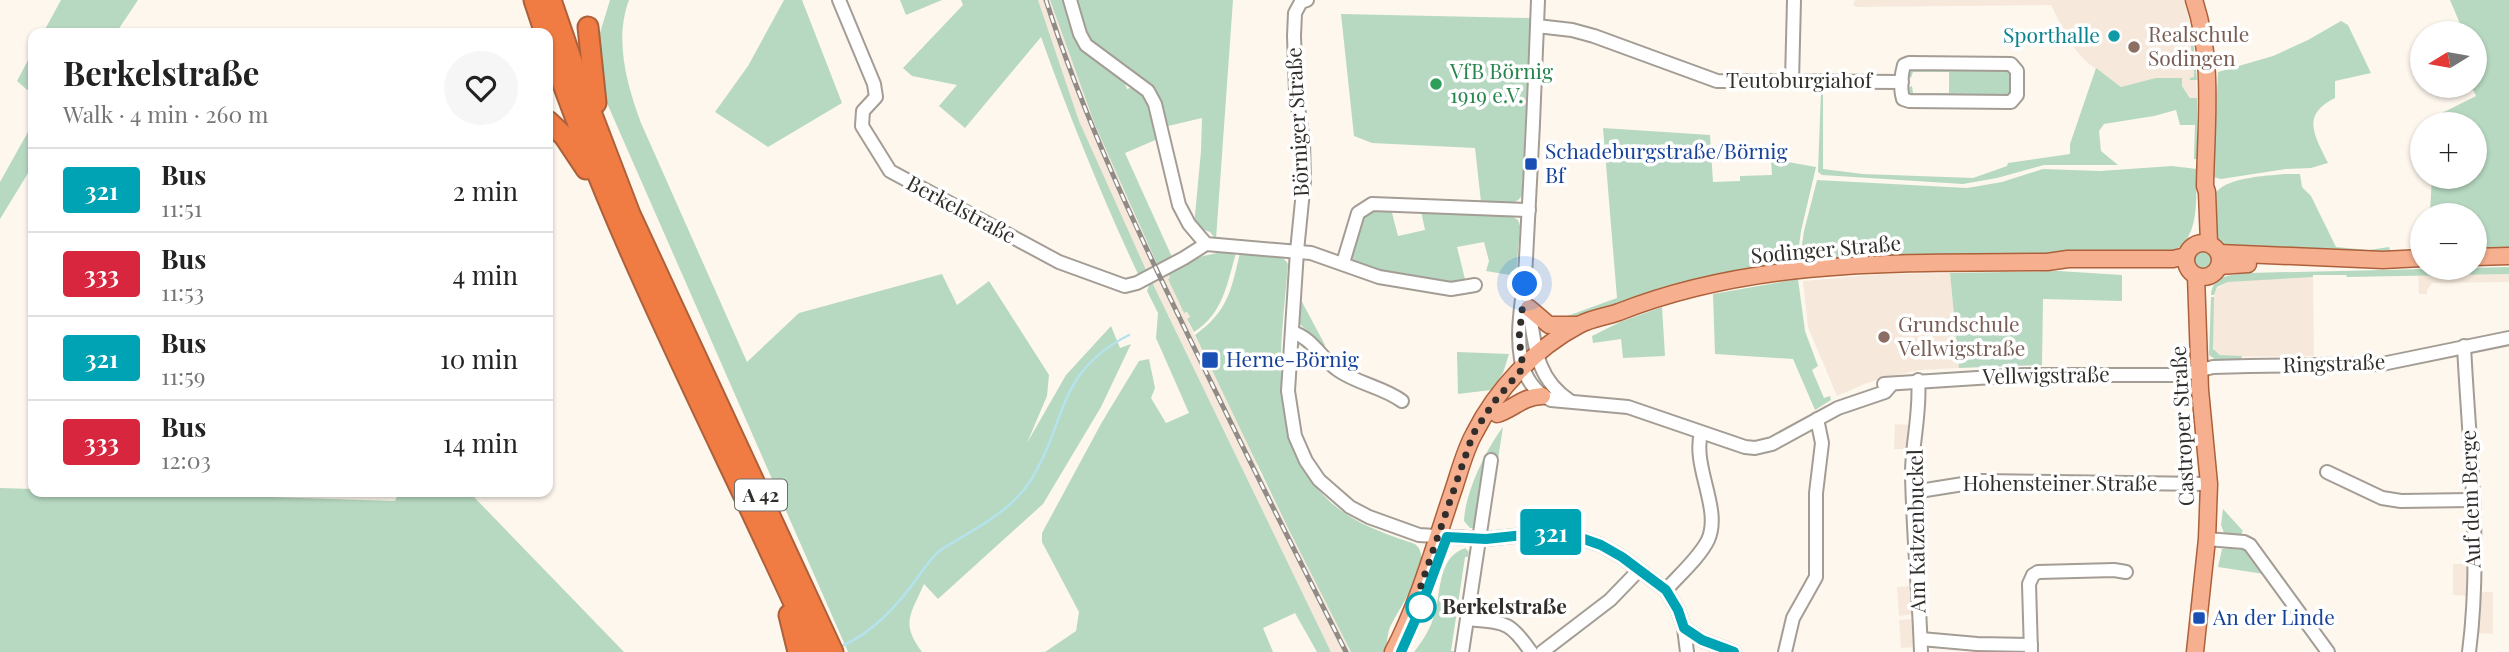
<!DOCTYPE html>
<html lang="en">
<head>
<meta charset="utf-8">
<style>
  body { margin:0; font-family:"Playfair Display",serif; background:#f6f6f6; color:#222; height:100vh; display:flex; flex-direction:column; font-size:26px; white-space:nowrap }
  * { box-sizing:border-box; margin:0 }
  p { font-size:23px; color:#767676 }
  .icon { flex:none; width:38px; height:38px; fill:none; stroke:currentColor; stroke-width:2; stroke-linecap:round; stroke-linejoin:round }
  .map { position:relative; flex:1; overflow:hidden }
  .details { position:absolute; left:28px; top:28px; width:525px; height:469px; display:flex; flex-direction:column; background:#fff; border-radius:14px; box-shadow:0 2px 5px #0004 }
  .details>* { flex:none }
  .badge { padding:0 14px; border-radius:5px; font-size:24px; line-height:46px }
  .needle { width:46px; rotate:259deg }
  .buttons { position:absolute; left:2410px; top:21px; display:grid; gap:14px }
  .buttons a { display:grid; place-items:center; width:77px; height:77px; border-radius:50%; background:#fff; box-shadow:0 2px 5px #0004; font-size:35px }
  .you { position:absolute; width:35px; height:35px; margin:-18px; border:5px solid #fff; border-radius:50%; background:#1a73e8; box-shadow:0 0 0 10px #1a73e833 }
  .map>.badge { position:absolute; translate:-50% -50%; box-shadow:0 0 0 4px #fff }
  .round { display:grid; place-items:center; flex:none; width:74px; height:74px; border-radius:37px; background:#f6f6f6 }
  .headline { display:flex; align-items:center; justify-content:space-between; height:119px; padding:0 35px }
  h1 { font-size:33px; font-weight:700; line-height:52px }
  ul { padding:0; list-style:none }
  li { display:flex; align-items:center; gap:21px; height:84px; padding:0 35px; border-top:2px solid #e0e0e0 }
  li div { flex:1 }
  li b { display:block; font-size:26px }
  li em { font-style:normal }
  li .badge { min-width:77px; font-weight:700; text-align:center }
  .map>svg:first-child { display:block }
</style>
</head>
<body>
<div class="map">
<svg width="2509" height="652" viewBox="0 0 2509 652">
  <rect width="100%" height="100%" fill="#fef7ee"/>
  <g fill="#f6e9db">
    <polygon points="1038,0 1050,0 1095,125 1158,266 1146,272 1079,121"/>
    <polygon points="1855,0 2184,0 2194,39 2197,98 2191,98 2182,86 2182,79 2156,80 2121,87 2088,63 2079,54 2069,41 2051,5 1856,7 1853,5"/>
    <polygon points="1167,272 1185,313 1187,312 1190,318 1187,320 1258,464 1256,465 1351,652 1331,652 1151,280"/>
    <polygon points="1950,273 1959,368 1920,370 1892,376 1867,383 1837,396 1808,327 1803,281 1881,274"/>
    <polygon points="2509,274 2509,282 2432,283 2427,290 2427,294 2419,294 2418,275"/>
    <polygon points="2285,277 2313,277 2314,356 2224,357 2215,351 2212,344 2214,295 2216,289 2228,282"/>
    <polygon points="1895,424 1910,425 1908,449 1894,449"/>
    <polygon points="2453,564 2468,564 2468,596 2453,595"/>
    <polygon points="1911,586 1913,614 1899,616 1897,587"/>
    <polygon points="2480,592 2493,592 2493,634 2477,633"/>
    <polygon points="1913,619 1915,647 1901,648 1899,620"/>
  </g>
  <g fill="#b7d9c1">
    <polygon points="61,0 138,0 116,33 43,33"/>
    <path d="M610 0H629C614 40 627 85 641 123L747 362 799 313 942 274 957 305 989 281 1049 375 1047 396 1027 443 1066 375 1111 326 1120 348 1131 344 1101 407 1043 504 938 599 924 584C911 614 900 623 922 652H848L603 94 599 36Z"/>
    <polygon points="784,0 802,0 842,103 768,147 715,112 748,66"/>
    <polygon points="900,0 942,0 906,15"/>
    <path d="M961 0H1038L1079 121 1146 270 1138 274C1102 197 1070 118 1041 37L965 128 939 106 957 85 912 76 903 68 963 5Z"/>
    <polygon points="1050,0 1067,0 1078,36 1122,75 1127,89 1137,86 1148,97 1160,138 1125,153 1172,257 1158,266 1095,125"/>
    <polygon points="1073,0 1233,0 1216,239 1210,232 1194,226 1201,151 1202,118 1164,127 1157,103 1090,44"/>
    <polygon points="2450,0 2509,0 2509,250 2475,251 2474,215 2439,215 2438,211 2430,212 2432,177 2474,177 2474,124 2425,124 2424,122 2476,96 2471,86 2474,86 2474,33 2464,33"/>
    <path d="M1341 14 1530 18 1522 195C1515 209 1495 203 1481 202L1475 148 1372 143 1354 136Z"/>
    <path d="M2341 21 2348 25 2371 73 2335 81V98C2300 115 2315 136 2328 163L2311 168 2286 169 2221 179 2213 177 2218 72 2273 56 2308 40Z"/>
    <path d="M2190 31H2192L2197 80H2190V78L2194 77C2194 61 2190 48 2190 31Z"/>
    <polygon points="33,51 33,95 17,81"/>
    <polygon points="2006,66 2013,71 2013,96 1907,98 1907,88 1912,86 1913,93 1949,93 1949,72 1913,72 1911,78 1907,76 1908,68"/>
    <polygon points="2096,68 2121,87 2156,78 2182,78 2182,86 2190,98 2197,98 2197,159 2194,159 2195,125 2180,125 2176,110 2154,116 2104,124 2099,131 2101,151 2118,165 2044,165 1997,178 1963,184 1822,175 1818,172 1821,91 1823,92 1823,169 1863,174 1973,178 2007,166 2008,163 2070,154 2070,144"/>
    <polygon points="33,123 33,165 0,219 0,182"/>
    <polygon points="1603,128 1710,135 1713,182 1740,181 1740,176 1772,175 1771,161 1777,160 1816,167 1801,231 1797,260 1635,298 1566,322 1559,319 1617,298"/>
    <path d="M2172 166 2197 169C2195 196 2202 241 2170 252L1805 264 1804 259H1800L1804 231 1817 180 1967 188 2002 182 2043 169 2100 171Z"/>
    <path d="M2285 174H2300L2302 187 2311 196 2336 247 2369 250 2389 247 2391 253 2221 246 2217 241 2214 196C2222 177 2266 176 2285 174Z"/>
    <path d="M1391 209 1398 236 1425 230 1421 211 1510 215 1518 220 1520 226 1516 276 1486 271 1489 261 1484 242 1457 247 1465 279 1452 285 1386 275 1354 263C1349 249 1360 221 1369 210Z"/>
    <circle cx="2203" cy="260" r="11"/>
    <path d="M1222 252 1236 253C1227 284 1223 314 1194 332L1187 319 1190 317 1187 312 1184 313 1168 279 1170 278 1167 272 1203 256Z"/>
    <path d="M1240 253C1254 254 1280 250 1288 264 1281 352 1261 456 1346 514 1367 528 1392 536 1415 544 1437 561 1396 610 1389 630 1387 637 1387 645 1385 652H1351L1288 528 1195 335C1228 311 1231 291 1240 253Z"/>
    <path d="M2509 267V274L2347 277 2346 275H2313V277L2228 282 2217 287 2214 295H2211C2212 275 2231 275 2248 273Z"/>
    <polygon points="2058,271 2122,275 2122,301 2043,299 2042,365 1959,368 1950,273"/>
    <polygon points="1798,279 1805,331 1818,366 1812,370 1824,398 1830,396 1831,400 1815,410 1793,359 1715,354 1713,294"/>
    <polygon points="1151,280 1331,652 1317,652 1295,613 1263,628 1273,652 1045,652 1076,631 1079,612 1042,542 1042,533 1102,422 1139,361 1149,359 1155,388 1151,398 1166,423 1189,413 1156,338 1158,313 1147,291"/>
    <polygon points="2211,297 2214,297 2213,349 2220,355 2242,356 2241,359 2216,360 2209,355"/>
    <polygon points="1301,300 1325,345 1323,348 1300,324"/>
    <polygon points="1662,307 1665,356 1623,358 1621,339 1593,343 1592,336 1620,322"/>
    <polygon points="1457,352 1509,354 1503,373 1491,390 1458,394"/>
    <path d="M1503 427 1498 459 1486 457 1474 528H1470L1464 521C1465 493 1486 449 1503 427Z"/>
    <polygon points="0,488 33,489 33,492 118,492 395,501 399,492 414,492 416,496 474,497 624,652 0,652"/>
    <polygon points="2223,509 2243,531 2240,536 2224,533 2221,525"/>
    <path d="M1465 548 1469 552 1468 557H1465L1451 651 1458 652H1414C1422 642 1429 631 1433 619 1442 595 1436 558 1465 548Z"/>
    <polygon points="2227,548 2245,550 2264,574 2218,567 2222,549"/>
  </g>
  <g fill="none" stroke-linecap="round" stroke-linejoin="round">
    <path stroke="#b4e2ed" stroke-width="2.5" d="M840 647C874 632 897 606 918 577 925 567 930 559 939 551 969 532 1009 513 1029 483 1068 423 1054 373 1129 335"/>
    <g stroke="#a39d95" stroke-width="16">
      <g id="minor">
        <polyline points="839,0 874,84 876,97 863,111 862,126 890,171 1059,262 1125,286 1137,283 1184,258 1206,244"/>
        <polyline points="1070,0 1080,34 1086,45 1148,91 1155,104 1179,205 1189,224 1206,244 1311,253 1379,277 1451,289 1475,285"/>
        <polyline points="1307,0 1301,2 1295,13 1294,36 1296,92 1303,142 1304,181 1297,251 1288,391 1295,436 1306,461 1319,480 1350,507 1369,517 1419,535 1486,539 1552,532 1584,539 1601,545 1622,557 1666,590 1678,610 1684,628 1687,652"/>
        <path d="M1538 0C1535 86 1531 172 1526 258 1525 291 1515 325 1521 359 1524 377 1535 393 1551 400L1628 407 1745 447 1755 448 1772 444 1838 408 1885 392 1892 384"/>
        <polyline points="1537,26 1572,30 1594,36 1717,81 1902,82"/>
        <path d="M1909 63 2011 64 2017 71V95L2011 102 1909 101 1903 99C1900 89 1901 75 1904 65Z"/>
        <polyline points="1792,81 1794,0"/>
        <polyline points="1343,263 1358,213 1372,204 1529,210"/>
        <path d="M1529 307C1535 345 1535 378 1570 401"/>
        <path d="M1292 332C1312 338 1321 358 1338 370 1358 384 1383 387 1402 401"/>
        <path d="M2464 346C2469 445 2482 553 2469 652"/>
        <path d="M1918 380C1921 411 1912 442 1912 473 1913 533 1919 592 1921 652"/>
        <polyline points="1884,384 2024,375 2181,375 2213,367 2249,366 2382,364 2509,338"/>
        <polyline points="2327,472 2382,498 2401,501 2471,500"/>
        <polyline points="1913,492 1982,481 2209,484"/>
        <polyline points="2207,539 2244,542 2250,545 2328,652"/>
        <path d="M1666 590C1679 575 1699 558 1708 540 1722 509 1692 467 1701 433"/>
        <path d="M1467 619C1505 623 1509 620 1531 652"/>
        <polyline points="1684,628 1702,640 1734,652"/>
        <polyline points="1921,639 1977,644 2031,645"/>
        <polyline points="1462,652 1491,460"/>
        <polyline points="1542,652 1610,600 1639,570"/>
        <polyline points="1785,652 1793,618 1816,577 1816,493 1822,443 1817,419"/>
        <polyline points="2031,652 2029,584 2033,575 2038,572 2114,570 2126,572"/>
      </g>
    </g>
    <g stroke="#ad613b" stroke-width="19">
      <g id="major">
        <path d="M2194 0C2214 59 2206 124 2205 186L2207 192 2209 243"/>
        <circle cx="2203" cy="260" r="17"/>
        <polyline points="2219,253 2383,260 2422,258"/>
        <polyline points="2474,257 2509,256"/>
        <polyline points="2219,266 2248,264"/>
        <polyline points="1529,308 1549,325 1576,325"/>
        <path d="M1497 414C1514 409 1521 397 1542 396"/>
        <path d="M1393 652C1419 602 1434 547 1452 494 1459 474 1464 452 1474 434 1496 390 1535 348 1579 325 1592 318 1605 317 1619 312 1755 258 1903 263 2047 262L2068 259H2173L2186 256"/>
        <polyline points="2195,652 2207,539 2209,484 2200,390 2196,276"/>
      </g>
    </g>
    <g stroke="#ad613b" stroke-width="23">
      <g id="highway">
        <polyline points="534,0 545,33"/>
        <polyline points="551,0 575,70 630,214 833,652"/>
        <polyline points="588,27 596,103"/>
        <path d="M548 41C619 253 726 449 816 652"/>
        <polyline points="548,121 564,136 586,169"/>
        <polyline points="789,615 798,652"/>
      </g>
    </g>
    <use href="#minor" stroke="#fff" stroke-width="12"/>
    <use href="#major" stroke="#f6b08f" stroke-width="16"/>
    <use href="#highway" stroke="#f07c44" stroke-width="19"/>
    <g stroke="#908b86" stroke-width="5">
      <path id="rail" d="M1046 0C1083 116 1134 224 1187 333 1239 440 1292 546 1346 652"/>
    </g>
    <use href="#rail" stroke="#fff" stroke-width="2.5" stroke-dasharray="8" stroke-linecap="butt"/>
  </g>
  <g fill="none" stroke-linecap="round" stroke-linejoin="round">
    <g stroke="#fff" stroke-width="16">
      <polyline id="line" points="1401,652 1421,607 1447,537 1486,539 1552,532 1584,539 1601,545 1622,557 1666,590 1678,610 1684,628 1702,640 1734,652"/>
    </g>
    <use href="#line" stroke="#00a3b4" stroke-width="10"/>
    <polyline stroke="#312e2b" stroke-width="7" stroke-dasharray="0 12.6" points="1421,607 1415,603 1473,434 1494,402 1523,368 1519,338 1525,284"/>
  </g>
  <circle fill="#0f9aa8" stroke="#fff" stroke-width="2.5" cx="2114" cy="36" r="7"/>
  <g fill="#8d6e63" stroke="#fff" stroke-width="2.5">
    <circle cx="2134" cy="47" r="7"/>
    <circle cx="1884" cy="337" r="7"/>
  </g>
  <circle fill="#2e9e5b" stroke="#fff" stroke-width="2.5" cx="1436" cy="84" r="7"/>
  <g fill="#1a4fb4" stroke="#fff" stroke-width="2.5">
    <rect x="1524" y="157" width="14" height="14" rx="3.5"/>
    <rect x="1201" y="351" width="18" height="18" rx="3.5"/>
    <rect x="2192" y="611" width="14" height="14" rx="3.5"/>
  </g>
  <circle fill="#fff" stroke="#00a3b4" stroke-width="3.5" cx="1421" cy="607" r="14"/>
  <g text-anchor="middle" stroke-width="7" stroke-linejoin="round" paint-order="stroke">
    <rect fill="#fff" stroke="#6f6d6b" stroke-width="2" x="735" y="479.5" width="52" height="31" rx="5"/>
    <g font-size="19" font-weight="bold" fill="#312e2b">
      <text x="761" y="502">A 42</text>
    </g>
    <g font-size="21" fill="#785e54" stroke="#fff" text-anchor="start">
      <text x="2148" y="42">Realschule<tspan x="2148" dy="24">Sodingen</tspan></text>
      <text x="1898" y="332">Grundschule<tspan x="1898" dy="24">Vellwigstraße</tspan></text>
    </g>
    <g font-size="21" fill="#0d838f" stroke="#fff" text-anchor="end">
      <text x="2100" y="43">Sporthalle</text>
    </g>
    <g font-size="21" fill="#27864d" stroke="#fff" text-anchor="start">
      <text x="1450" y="79">VfB Börnig<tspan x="1450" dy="24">1919 e.V.</tspan></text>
    </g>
    <g font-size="21" fill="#312e2b" stroke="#fff">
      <text x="1799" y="88">Teutoburgiahof</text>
      <text transform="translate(1298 122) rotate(-93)" y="7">Börniger Straße</text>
      <text transform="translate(961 210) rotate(28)" y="7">Berkelstraße</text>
      <text transform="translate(1826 250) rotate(-5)" y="7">Sodinger Straße</text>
      <text transform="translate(2334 364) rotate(-2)" y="7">Ringstraße</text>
      <text transform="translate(2046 376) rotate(-1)" y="7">Vellwigstraße</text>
      <text transform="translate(2183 426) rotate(-93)" y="7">Castroper Straße</text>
      <text x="2060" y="491">Hohensteiner Straße</text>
      <text transform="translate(2471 499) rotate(-92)" y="7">Auf dem Berge</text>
      <text transform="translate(1917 531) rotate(-91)" y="7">Am Katzenbuckel</text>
    </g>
    <g font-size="21" fill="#164399" stroke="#fff" text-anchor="start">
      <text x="1545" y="159">Schadeburgstraße/Börnig<tspan x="1545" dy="24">Bf</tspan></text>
      <text x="1226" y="367">Herne-Börnig</text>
      <text x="2213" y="625">An der Linde</text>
    </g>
    <g font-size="21" font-weight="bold" fill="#312e2b" stroke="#fff" text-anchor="start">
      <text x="1442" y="614">Berkelstraße</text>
    </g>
  </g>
</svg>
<div class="buttons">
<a><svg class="needle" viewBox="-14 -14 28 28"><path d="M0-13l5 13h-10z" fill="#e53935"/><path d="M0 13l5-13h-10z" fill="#767676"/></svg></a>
<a>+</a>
<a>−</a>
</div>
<div class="you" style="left:1525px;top:284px"></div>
<b class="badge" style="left:1551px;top:532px;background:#00a3b4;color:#fff">321</b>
<section class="details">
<div class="headline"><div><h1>Berkelstraße</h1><p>Walk · 4 min · 260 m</p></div><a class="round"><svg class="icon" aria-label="heart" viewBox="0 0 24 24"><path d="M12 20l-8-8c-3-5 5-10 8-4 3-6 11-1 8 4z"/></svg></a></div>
<ul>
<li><span class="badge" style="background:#00a3b4;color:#fff">321</span><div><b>Bus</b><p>11:51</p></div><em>2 min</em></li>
<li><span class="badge" style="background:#d7263d;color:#fff">333</span><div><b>Bus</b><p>11:53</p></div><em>4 min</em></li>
<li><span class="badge" style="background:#00a3b4;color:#fff">321</span><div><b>Bus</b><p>11:59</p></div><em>10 min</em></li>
<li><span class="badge" style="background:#d7263d;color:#fff">333</span><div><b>Bus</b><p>12:03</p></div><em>14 min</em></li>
</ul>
</section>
</div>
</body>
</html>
